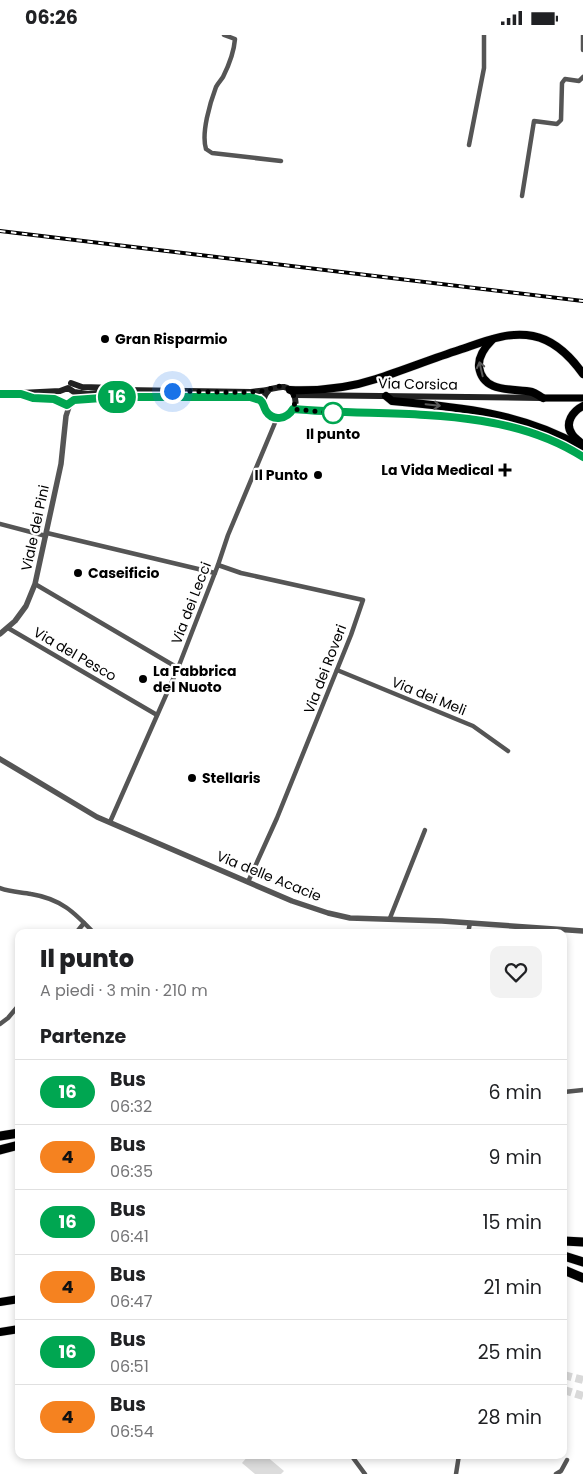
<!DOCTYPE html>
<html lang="it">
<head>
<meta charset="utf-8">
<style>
  body { margin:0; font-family:Poppins,sans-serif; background:#f2f2f2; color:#202124; height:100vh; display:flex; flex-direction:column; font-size:19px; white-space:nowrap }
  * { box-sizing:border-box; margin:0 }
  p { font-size:16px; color:#757577 }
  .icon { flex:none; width:28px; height:28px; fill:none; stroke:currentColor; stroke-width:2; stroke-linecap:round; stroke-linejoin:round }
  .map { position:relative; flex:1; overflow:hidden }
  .details { position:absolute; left:15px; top:894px; width:552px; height:530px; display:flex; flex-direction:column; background:#fff; border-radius:10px; box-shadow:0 2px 8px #0003 }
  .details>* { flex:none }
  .badge { padding:0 10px; border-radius:16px; font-size:18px; line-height:32px }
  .you { position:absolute; width:25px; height:25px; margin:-12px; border:4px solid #fff; border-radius:50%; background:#1a73e8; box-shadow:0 0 0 8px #1a73e833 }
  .map>.badge { position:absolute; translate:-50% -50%; box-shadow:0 0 0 2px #fff }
  h2 { padding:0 25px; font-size:19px; line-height:45px }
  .round { display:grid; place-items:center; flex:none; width:52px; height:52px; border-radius:10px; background:#f2f2f2 }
  .overview { display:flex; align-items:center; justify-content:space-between; height:85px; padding:0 25px }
  h1 { font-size:24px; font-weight:800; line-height:38px }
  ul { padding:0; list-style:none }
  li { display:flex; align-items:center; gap:15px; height:65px; padding:0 25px; border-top:1px solid #e0e0e0 }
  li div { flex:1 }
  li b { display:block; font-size:19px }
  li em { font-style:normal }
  li .badge { min-width:55px; font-weight:700; text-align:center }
  .status { display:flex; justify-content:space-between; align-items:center; height:35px; padding:0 25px; background:#fff; direction:ltr }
  .status svg { height:14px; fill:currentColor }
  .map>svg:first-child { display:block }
</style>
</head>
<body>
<div class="status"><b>06:26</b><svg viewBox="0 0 49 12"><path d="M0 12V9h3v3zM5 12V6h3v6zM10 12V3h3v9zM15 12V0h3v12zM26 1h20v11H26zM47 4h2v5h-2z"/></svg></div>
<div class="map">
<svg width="583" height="1439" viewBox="0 0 583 1439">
  <rect width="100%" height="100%" fill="#fff"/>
  <polygon fill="#dcdcdc" points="249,1420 265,1420 284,1436 281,1439 255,1439 242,1428"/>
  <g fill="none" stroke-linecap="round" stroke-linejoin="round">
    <g stroke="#d9d9d9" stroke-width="8" stroke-dasharray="8 4" stroke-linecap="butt">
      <polyline points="564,1340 583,1345"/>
      <polyline points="564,1355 583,1361"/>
    </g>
    <g stroke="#dbdbdb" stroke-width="8">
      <polyline id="primary" points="543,363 583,363"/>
    </g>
    <g stroke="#dbdbdb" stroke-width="9">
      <g id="trunk">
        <path d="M492 305C485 312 478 321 479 332 483 359 514 353 532 357 536 358 539 361 543 363"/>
        <path d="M290 355C319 356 349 353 376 344 404 335 431 324 459 315 483 307 507 296 533 301 554 305 571 322 583 339"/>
        <path d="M386 361 392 366C459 372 524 378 583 413"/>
        <path d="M581 408C578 405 574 403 572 399 564 388 573 376 583 371"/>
        <polyline points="0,1267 19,1264"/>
        <polyline points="0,1297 19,1294"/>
      </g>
    </g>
    <g stroke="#dbdbdb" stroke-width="10">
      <g id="motorway">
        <polyline points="0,1101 19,1098"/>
        <polyline points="0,1115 19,1110"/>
        <polyline points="564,1206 583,1207"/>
        <polyline points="564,1221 583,1227"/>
        <polyline points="564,1235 583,1243"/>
      </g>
    </g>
    <g stroke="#555" stroke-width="4.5">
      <path d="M224 0 235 4C234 17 229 30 223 42 221 45 218 48 216 52 210 68 201 98 206 114L212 118 281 126"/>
      <polyline points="583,0 583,15"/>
      <polyline points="469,110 484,33 484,0"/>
      <polyline points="522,161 534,86 557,89 561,85 562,48 565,44 579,46 583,42"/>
      <path d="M293 374C389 383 498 368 583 422"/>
      <polyline points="0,489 46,501"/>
      <polyline points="47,498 215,538"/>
      <polyline points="218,530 241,538 363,565 351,600 277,783 248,847"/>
      <polyline points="35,549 178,633"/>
      <polyline points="8,593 157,680"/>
      <polyline points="337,635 473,691 508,716"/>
      <polyline points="110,787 178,633 218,530 228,500 277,383"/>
      <path d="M0 853C10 857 21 857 31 859 61 864 74 877 94 898"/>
      <polyline points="390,883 425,795"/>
      <polyline points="76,898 84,888"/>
      <polyline points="468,898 470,888"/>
      <polyline points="0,989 8,983 19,970"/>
      <polyline points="564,1057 583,1055"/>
      <polyline points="351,1420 365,1439"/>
      <polyline points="478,1420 485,1421 485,1420"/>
      <polyline points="456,1439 459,1420"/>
      <polyline points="556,1439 561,1436 567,1425"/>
    </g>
    <g stroke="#555" stroke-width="5.5">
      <polyline points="0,599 15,586 26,571 35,549 61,429 66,381 70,369"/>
      <polyline points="0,724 97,782 292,866 328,878 350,883 442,886 583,896"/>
    </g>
    <g stroke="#222" stroke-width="6">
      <polyline points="71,348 82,352 118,353"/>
      <path d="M0 359 60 356 68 353 74 357 88 359 124 355 251 357C256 356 262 356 267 355 277 353 287 347 294 360 296 365 296 371 293 375 281 395 251 374 269 355"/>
      <polyline points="21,359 33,363 54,364 67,370 74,365 116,362 250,362 259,364 263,367"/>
      <polyline points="294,360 541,363"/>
    </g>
    <use href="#primary" stroke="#000" stroke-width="7"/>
    <use href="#trunk" stroke="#000" stroke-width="8"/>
    <use href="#motorway" stroke="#000" stroke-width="9"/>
    <g stroke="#000" stroke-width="4">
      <polyline id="rail" points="0,196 583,266"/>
    </g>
    <use href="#rail" stroke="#fff" stroke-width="2" stroke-dasharray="5.5" stroke-linecap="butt"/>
  </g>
  <defs><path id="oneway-shaft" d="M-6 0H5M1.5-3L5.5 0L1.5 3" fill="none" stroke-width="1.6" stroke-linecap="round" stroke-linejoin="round" transform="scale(1.25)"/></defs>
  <g stroke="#595959">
    <use href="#oneway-shaft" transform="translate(481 334) rotate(-103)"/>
    <use href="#oneway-shaft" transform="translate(433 370) rotate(6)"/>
  </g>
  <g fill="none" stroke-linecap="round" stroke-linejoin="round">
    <g stroke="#fff" stroke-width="11">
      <path id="line" d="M0 359H21L33 363 54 364 67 370 74 365 116 362H250L260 365C264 368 263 371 266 376 273 387 287 384 293 374 388 383 499 368 583 422"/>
    </g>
    <use href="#line" stroke="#00a651" stroke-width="8"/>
    <path stroke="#000" stroke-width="5" stroke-dasharray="0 9" d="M172 356C202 356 233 359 262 356 270 355 276 349 285 352 294 356 297 365 293 374L333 378"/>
  </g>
  <g fill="#000" stroke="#fff" stroke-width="2">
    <circle cx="105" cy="304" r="5"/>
    <path d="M502.5 427.5h5v5h5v5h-5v5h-5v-5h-5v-5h5z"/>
    <circle cx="318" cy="440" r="5"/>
    <circle cx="78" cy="538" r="5"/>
    <circle cx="143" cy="644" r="5"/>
    <circle cx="192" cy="743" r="5"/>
  </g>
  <circle fill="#fff" stroke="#00a651" stroke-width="2.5" cx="333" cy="378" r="10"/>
  <g text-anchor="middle" stroke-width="4.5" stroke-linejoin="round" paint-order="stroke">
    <g font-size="14" font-weight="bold" fill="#000" stroke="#fff" text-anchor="start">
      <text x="115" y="309">Gran Risparmio</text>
      <text x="494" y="440" text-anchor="end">La Vida Medical</text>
      <text x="308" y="445" text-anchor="end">Il Punto</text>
      <text x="88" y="543">Caseificio</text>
      <text x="153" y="641">La Fabbrica<tspan x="153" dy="16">del Nuoto</tspan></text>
      <text x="202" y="748">Stellaris</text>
    </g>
    <g font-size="14" fill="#000" stroke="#fff">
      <text transform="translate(418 349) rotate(1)" y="5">Via Corsica</text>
      <text transform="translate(35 493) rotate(-78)" y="5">Viale dei Pini</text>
      <text transform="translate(191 568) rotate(-69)" y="5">Via dei Lecci</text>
      <text transform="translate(75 619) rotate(30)" y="5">Via del Pesco</text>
      <text transform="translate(325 634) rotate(-69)" y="5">Via dei Roveri</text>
      <text transform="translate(429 661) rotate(22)" y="5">Via dei Meli</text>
      <text transform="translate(269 841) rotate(22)" y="5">Via delle Acacie</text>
    </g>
    <g font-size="14" font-weight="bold" fill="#000" stroke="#fff">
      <text x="333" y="404">Il punto</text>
    </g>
  </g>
</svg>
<div class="you" style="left:172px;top:356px"></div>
<b class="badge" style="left:117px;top:362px;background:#00a651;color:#fff">16</b>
<section class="details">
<div class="overview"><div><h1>Il punto</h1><p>A piedi · 3 min · 210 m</p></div><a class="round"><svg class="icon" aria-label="heart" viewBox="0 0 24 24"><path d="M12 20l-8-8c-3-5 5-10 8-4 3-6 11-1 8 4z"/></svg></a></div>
<h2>Partenze</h2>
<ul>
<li><span class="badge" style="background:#00a651;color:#fff">16</span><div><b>Bus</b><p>06:32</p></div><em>6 min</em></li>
<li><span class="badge" style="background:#f58220;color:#111">4</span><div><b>Bus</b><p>06:35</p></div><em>9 min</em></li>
<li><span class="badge" style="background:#00a651;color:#fff">16</span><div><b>Bus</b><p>06:41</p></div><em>15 min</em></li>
<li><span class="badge" style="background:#f58220;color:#111">4</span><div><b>Bus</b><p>06:47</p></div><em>21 min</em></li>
<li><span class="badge" style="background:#00a651;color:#fff">16</span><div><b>Bus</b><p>06:51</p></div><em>25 min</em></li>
<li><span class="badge" style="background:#f58220;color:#111">4</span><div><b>Bus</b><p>06:54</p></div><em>28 min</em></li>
</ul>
</section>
</div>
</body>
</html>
